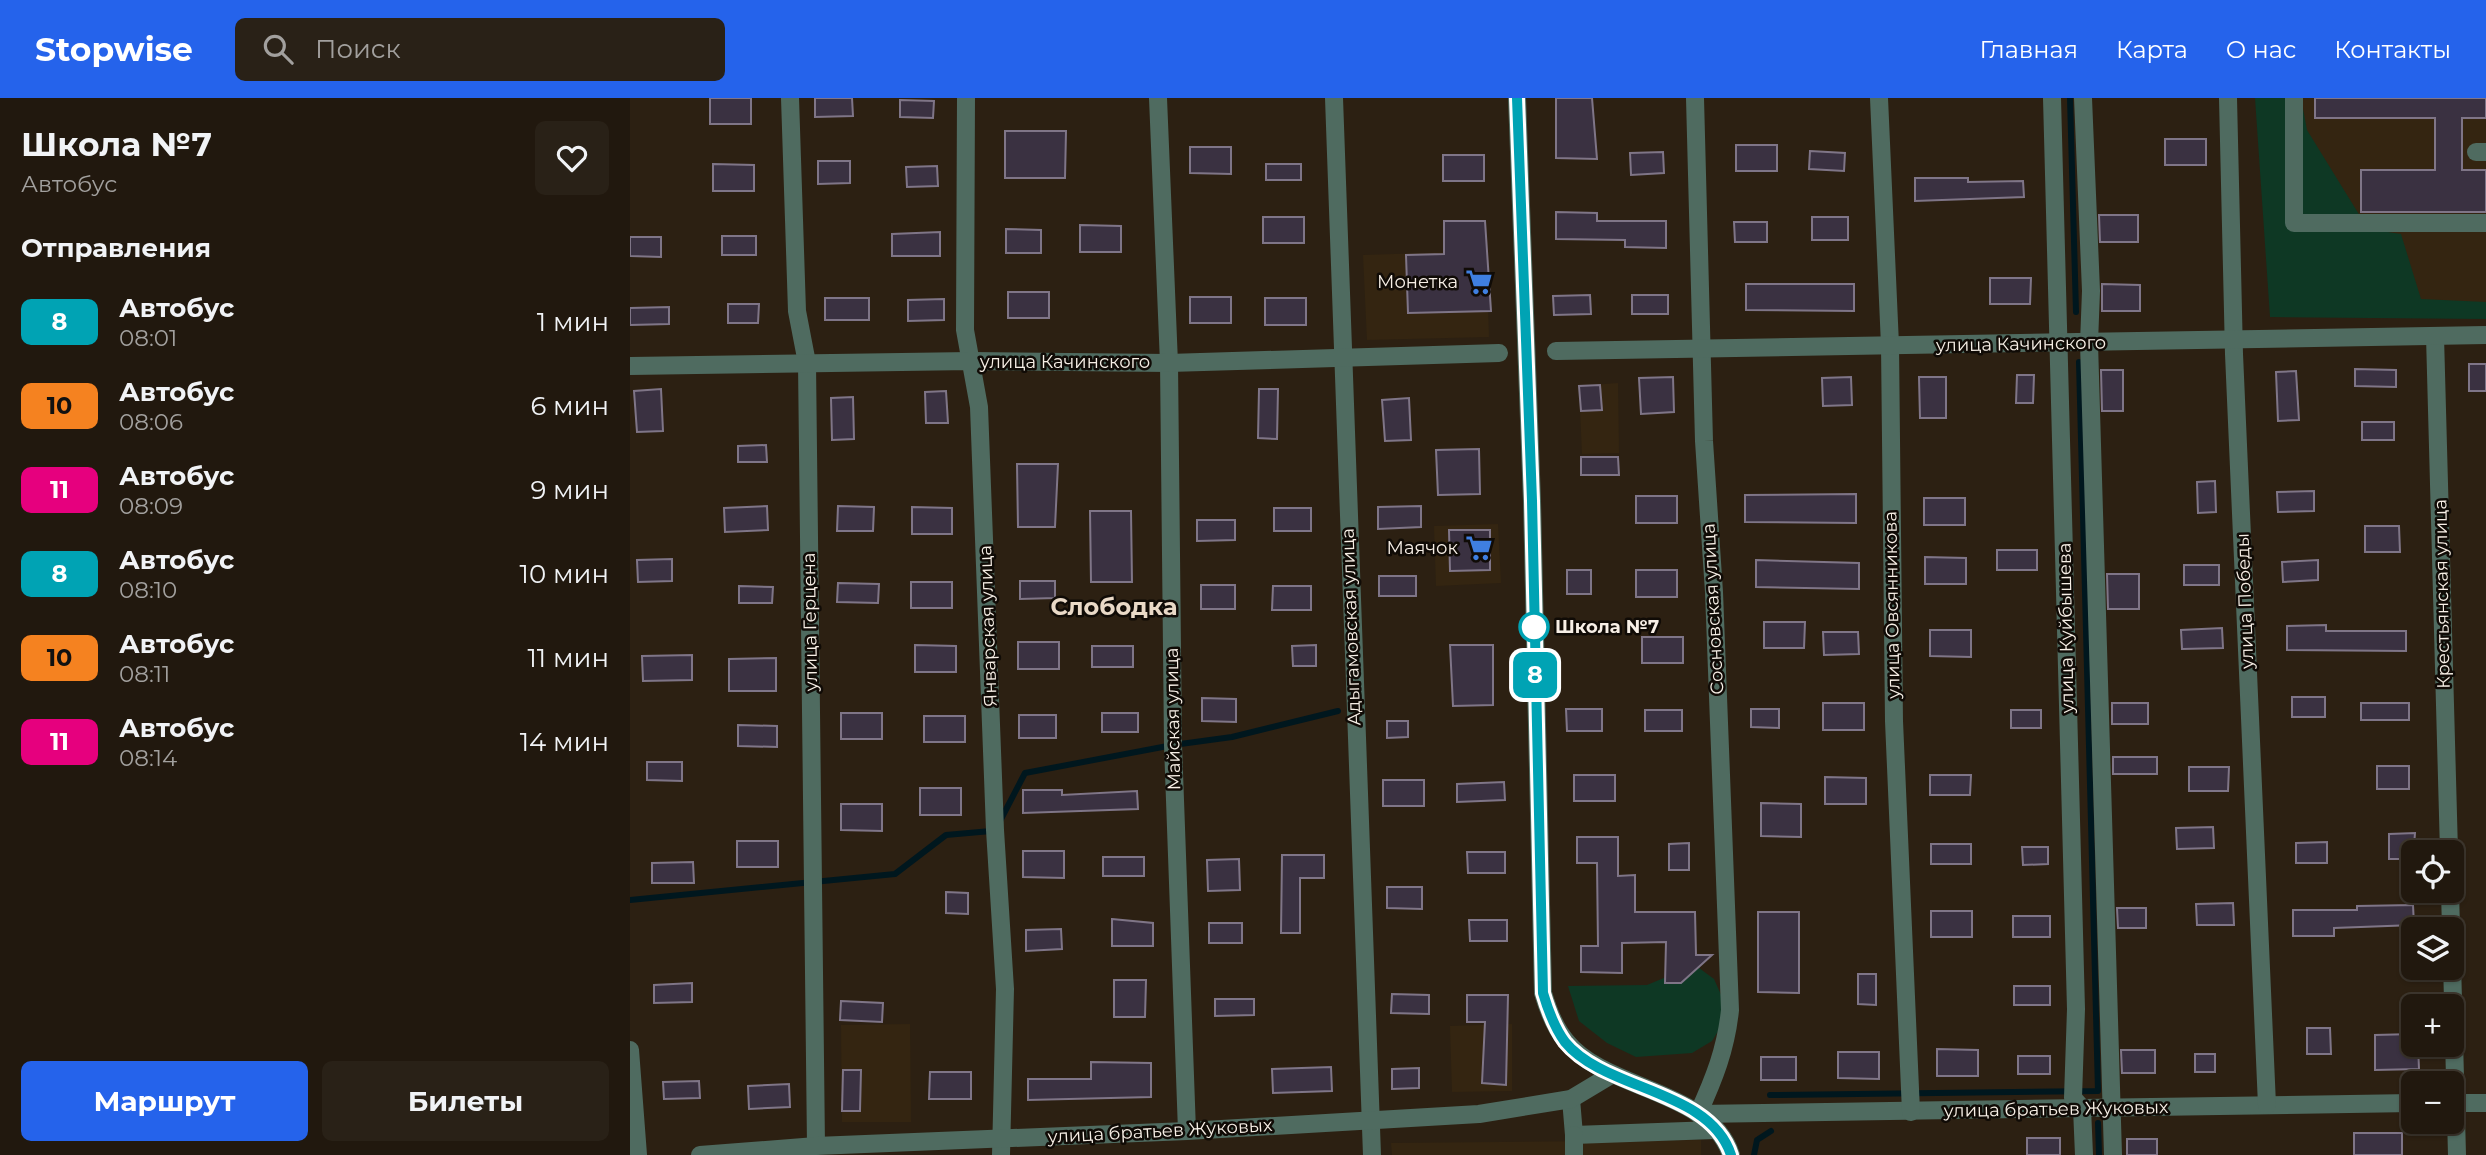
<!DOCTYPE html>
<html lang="ru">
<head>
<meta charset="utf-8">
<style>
  body { margin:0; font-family:Montserrat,sans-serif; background:#292117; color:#f1f3f6; height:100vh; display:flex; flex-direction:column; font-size:26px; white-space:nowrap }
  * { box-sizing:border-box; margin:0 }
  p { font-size:23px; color:#a2a09e }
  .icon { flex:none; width:38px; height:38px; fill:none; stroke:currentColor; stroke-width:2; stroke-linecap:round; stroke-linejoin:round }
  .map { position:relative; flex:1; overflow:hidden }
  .sheet { display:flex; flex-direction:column; background:#21180e; width:630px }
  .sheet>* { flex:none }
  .badge { padding:0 14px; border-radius:10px; font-size:24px; line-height:46px }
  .tools { position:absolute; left:1771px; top:742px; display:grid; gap:14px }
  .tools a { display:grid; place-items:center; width:63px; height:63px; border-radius:10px; background:#21180e; box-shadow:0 2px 5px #0004,0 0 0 2px #3e372e; font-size:35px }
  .map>.badge { position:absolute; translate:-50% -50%; box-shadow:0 0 0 4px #fff }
  h2 { padding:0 21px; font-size:26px; line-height:63px }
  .round { display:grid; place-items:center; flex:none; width:74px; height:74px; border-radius:10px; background:#292117 }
  .summary { display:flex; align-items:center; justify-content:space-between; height:119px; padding:0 21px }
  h1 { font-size:33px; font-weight:700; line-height:52px }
  .primary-button { display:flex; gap:14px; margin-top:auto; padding:14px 21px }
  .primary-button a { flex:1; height:80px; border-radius:10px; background:#2563eb; color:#fff; font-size:28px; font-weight:700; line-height:80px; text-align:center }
  .primary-button a+a { background:#292117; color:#f1f3f6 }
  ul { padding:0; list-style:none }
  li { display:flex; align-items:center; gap:21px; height:84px; padding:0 21px }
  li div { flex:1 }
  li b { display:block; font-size:26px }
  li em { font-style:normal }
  li .badge { min-width:77px; font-weight:700; text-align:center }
  header { display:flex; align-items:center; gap:42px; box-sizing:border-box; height:98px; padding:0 35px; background:#2563eb; color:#fff }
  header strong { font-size:33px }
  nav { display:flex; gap:38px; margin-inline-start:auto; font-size:24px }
  .search { width:490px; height:63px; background:#292117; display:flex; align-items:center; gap:18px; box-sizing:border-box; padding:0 24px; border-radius:10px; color:#a2a09e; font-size:26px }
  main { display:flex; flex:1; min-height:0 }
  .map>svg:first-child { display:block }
</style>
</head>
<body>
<header>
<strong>Stopwise</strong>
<div class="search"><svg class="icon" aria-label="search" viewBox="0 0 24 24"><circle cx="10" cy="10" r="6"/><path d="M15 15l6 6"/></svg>Поиск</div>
<nav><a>Главная</a><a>Карта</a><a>О нас</a><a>Контакты</a></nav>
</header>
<main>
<section class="sheet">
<div class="summary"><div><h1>Школа №7</h1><p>Автобус</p></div><a class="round"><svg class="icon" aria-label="heart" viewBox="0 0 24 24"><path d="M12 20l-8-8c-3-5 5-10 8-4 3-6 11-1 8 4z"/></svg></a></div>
<h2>Отправления</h2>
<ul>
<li><span class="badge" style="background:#00a3b4;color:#fff">8</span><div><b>Автобус</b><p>08:01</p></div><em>1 мин</em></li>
<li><span class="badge" style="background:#f58220;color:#111">10</span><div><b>Автобус</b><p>08:06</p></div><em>6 мин</em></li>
<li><span class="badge" style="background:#e6007e;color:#fff">11</span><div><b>Автобус</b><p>08:09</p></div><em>9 мин</em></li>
<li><span class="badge" style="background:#00a3b4;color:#fff">8</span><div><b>Автобус</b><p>08:10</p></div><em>10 мин</em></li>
<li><span class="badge" style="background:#f58220;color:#111">10</span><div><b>Автобус</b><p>08:11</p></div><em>11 мин</em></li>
<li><span class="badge" style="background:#e6007e;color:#fff">11</span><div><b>Автобус</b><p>08:14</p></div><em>14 мин</em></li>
</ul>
<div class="primary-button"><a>Маршрут</a><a>Билеты</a></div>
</section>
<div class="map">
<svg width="1856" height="1057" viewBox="0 0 1856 1057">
  <rect width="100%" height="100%" fill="#2c2012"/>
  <g fill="#342511">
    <polygon points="1650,0 1856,0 1856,206 1646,206"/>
    <polygon points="856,153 859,239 737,242 733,157"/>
    <polygon points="988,285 989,355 952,356 949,288"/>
    <polygon points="868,426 871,485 806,488 804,428"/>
    <polygon points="280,926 281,1024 212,1024 211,927"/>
    <polygon points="882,926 882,993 822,994 820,928"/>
    <polygon points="1071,1042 1071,1057 762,1057 761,1045"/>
  </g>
  <g fill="#0e3824">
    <polygon points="1625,0 1671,0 1677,32 1738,131 1771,136 1791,201 1856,204 1856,221 1640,219"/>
    <polygon points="1065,867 1084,881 1092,899 1092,927 1082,943 1062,955 1006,959 977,945 949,923 938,888 1017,887"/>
  </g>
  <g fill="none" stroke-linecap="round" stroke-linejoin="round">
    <g stroke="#00171e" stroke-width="6">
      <polyline points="1440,0 1446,214"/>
      <polyline points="370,723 395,675 543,647 602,639 708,613"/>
      <polyline points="0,802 265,776 316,737 361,733"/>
      <polyline points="1140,997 1468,993 1449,264"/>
      <polyline points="1468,1025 1469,1057"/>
      <polyline points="1124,1057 1127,1042 1141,1033"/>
    </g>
  </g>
  <g fill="#3a3141" stroke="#7f7587" stroke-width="2">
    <rect x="80" y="0" width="41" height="26"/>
    <polygon points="185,0 222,0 223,18 185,19"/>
    <polygon points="926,0 962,0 967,61 926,60"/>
    <polygon points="1685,0 1856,0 1856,20 1832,20 1832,72 1856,72 1856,114 1731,114 1731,72 1805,72 1805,20 1685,20"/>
    <polygon points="270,2 304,3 303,20 270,19"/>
    <polygon points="375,33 436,33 435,80 375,80"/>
    <rect x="1535" y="41" width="41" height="26"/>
    <rect x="1106" y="47" width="41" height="26"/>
    <polygon points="560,49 601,49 601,76 560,75"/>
    <polygon points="1180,53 1215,55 1214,73 1179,71"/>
    <polygon points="1033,54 1034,75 1001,77 1000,55"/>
    <rect x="813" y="57" width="41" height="26"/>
    <polygon points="188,63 220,63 220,85 188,86"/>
    <polygon points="83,66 124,67 124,93 83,93"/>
    <rect x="636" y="66" width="35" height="16"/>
    <polygon points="307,68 308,88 277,89 276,69"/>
    <polygon points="1285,80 1338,80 1338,84 1393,83 1394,99 1285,103"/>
    <polygon points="926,114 967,115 967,123 1036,123 1036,150 995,149 995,142 926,141"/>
    <polygon points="1469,117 1508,117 1508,144 1470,144"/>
    <rect x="633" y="119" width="41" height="26"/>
    <rect x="1182" y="119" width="36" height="23"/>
    <polygon points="814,123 855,123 861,213 778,215 776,157 814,156"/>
    <polygon points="1104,124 1137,124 1137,144 1105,144"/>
    <polygon points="450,127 491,128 491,154 450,154"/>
    <polygon points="376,131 411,132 411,155 376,155"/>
    <polygon points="310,134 310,158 262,158 262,136"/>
    <rect x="92" y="138" width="34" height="19"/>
    <polygon points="0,139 31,139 31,159 0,158"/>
    <polygon points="1360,180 1401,180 1400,206 1360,206"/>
    <polygon points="1116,186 1224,186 1224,213 1116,212"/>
    <polygon points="1472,186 1510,187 1510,213 1472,213"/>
    <rect x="378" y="194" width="41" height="26"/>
    <polygon points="960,197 961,216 924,217 923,198"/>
    <rect x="1002" y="197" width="36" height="19"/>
    <rect x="560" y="199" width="41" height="26"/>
    <rect x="195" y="200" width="44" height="22"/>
    <rect x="635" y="200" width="41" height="27"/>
    <polygon points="314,201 314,222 278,223 278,202"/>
    <polygon points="98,206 129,206 128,225 98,225"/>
    <polygon points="39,209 39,226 0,227 0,210"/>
    <rect x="1839" y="266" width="17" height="27"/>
    <polygon points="1725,271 1766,272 1766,289 1725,288"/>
    <polygon points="1471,272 1493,272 1493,313 1472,313"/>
    <polygon points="1666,273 1669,322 1648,323 1646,274"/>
    <polygon points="1387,277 1404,277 1403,305 1386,305"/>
    <polygon points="1043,279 1044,314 1011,316 1009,280"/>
    <polygon points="1221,279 1222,307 1193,308 1192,280"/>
    <polygon points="1289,279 1316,279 1316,320 1290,320"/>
    <polygon points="970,287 972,312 951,313 949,288"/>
    <polygon points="31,291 33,333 7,334 4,293"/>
    <polygon points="629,291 648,291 647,341 628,340"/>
    <polygon points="316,293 318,325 296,325 295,294"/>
    <polygon points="223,299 224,341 202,342 201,300"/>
    <polygon points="779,300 781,342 755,343 752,302"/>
    <rect x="1732" y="324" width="32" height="18"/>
    <polygon points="136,347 137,364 108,364 108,348"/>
    <polygon points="849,351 850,396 808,397 806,352"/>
    <polygon points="951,359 988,359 989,377 951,377"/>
    <polygon points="387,366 428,366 425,429 388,429"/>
    <polygon points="1585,383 1586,414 1568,415 1567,384"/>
    <polygon points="1684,393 1684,413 1648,414 1647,394"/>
    <polygon points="1226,396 1226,425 1115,424 1115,397"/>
    <rect x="1006" y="398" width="41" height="27"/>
    <rect x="1294" y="400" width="41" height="27"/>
    <polygon points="137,408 138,432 95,434 94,410"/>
    <polygon points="208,408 244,409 243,433 207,433"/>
    <polygon points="791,408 791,429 748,431 748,409"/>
    <polygon points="282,409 322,410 322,436 282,436"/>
    <rect x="644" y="410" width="37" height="23"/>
    <polygon points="460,413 501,413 502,484 461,484"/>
    <polygon points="567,422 605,422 605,442 567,443"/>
    <polygon points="1735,428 1769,428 1770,454 1735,454"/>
    <polygon points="819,432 860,432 860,472 820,473"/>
    <rect x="1367" y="452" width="40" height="20"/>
    <polygon points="1295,459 1336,460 1336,486 1295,486"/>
    <polygon points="42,461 42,483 8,484 7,462"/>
    <polygon points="1126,462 1229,465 1229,491 1126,489"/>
    <polygon points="1688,462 1688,482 1653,484 1652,464"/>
    <rect x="1554" y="467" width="35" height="20"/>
    <rect x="937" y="472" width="24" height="24"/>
    <rect x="1006" y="472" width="41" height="27"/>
    <polygon points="1477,476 1509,476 1509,511 1478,511"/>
    <rect x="749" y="478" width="37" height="20"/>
    <polygon points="390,483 425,483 425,500 390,501"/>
    <rect x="281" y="484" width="41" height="26"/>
    <polygon points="208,485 249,486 248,505 207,504"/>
    <rect x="571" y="487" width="34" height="24"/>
    <polygon points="109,488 143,489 142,505 109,505"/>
    <polygon points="643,488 681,488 681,512 642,512"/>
    <polygon points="1134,524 1175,524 1174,550 1134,550"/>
    <polygon points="1696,527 1696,533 1776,533 1776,553 1657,552 1657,528"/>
    <polygon points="1592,530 1593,550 1552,551 1551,532"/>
    <polygon points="1300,532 1341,532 1341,559 1300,558"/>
    <polygon points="1193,534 1228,534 1229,556 1194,557"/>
    <rect x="1012" y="539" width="41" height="26"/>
    <rect x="388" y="544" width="41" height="27"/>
    <polygon points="285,547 326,548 326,574 285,574"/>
    <polygon points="686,547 686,568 663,568 662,548"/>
    <polygon points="820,547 863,547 863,607 823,608"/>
    <rect x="462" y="548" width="41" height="21"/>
    <polygon points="62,557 62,582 13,583 12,558"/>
    <polygon points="146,560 146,593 99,593 99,561"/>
    <rect x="1662" y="599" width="33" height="20"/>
    <polygon points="572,600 606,601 606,624 572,623"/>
    <rect x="1193" y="605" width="41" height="27"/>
    <rect x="1482" y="605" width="36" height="21"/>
    <rect x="1731" y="605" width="48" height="17"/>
    <polygon points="936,611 972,611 972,633 937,633"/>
    <polygon points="1121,611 1149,611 1149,630 1121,629"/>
    <rect x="1015" y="612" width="37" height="21"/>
    <rect x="1381" y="612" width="30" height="18"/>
    <rect x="211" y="615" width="41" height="26"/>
    <rect x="472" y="615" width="36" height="19"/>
    <rect x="389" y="617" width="37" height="23"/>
    <rect x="294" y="618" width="41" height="26"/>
    <polygon points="757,623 778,623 778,639 757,640"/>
    <polygon points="108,627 147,628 147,649 108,648"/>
    <rect x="1483" y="659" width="44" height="17"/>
    <polygon points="17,664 52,664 52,683 17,682"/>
    <rect x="1747" y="668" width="32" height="23"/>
    <polygon points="1559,669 1599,669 1598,693 1559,693"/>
    <rect x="944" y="677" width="41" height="26"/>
    <polygon points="1300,677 1341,677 1340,697 1300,697"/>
    <polygon points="1195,679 1236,680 1236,706 1195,706"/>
    <rect x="753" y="682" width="41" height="26"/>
    <polygon points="874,684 875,702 827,704 827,686"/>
    <rect x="290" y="690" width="41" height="27"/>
    <polygon points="393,692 432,692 432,697 507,693 508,711 393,715"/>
    <polygon points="1131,705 1171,706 1171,739 1131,738"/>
    <polygon points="211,706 252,706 252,733 211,732"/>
    <polygon points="1583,729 1584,750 1547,751 1546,730"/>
    <polygon points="1785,735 1783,761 1759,761 1759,736"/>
    <polygon points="947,739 988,739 988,778 1005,777 1005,814 1065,814 1066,857 1082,857 1051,885 1035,885 1036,844 992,845 992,875 951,874 951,848 968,848 967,765 947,765"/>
    <rect x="107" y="743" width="41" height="26"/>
    <polygon points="1697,744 1697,765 1666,765 1666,745"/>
    <polygon points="1059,745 1059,772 1039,772 1039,746"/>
    <rect x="1301" y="746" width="40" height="20"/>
    <polygon points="1392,749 1418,749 1418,766 1393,767"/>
    <polygon points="393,753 434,753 434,780 393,779"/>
    <polygon points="837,754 875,754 875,775 838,775"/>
    <polygon points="652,757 694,757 694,780 670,780 670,835 651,835"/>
    <rect x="473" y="759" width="41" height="19"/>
    <polygon points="609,761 610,792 578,793 577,762"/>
    <polygon points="63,764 64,785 22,785 22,765"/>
    <polygon points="757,789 792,789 792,811 757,810"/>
    <polygon points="316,794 338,795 338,816 316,815"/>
    <polygon points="1603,805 1604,827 1567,827 1566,806"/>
    <polygon points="1783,807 1784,827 1704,830 1704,838 1663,838 1663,812 1727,812 1727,808"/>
    <polygon points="1487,810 1516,810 1516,830 1488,830"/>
    <rect x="1301" y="813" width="41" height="26"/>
    <polygon points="1128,814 1169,814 1169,895 1128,894"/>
    <rect x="1383" y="818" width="37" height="21"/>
    <polygon points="482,821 523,825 523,848 482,848"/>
    <polygon points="839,822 877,822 877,843 840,843"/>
    <rect x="579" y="825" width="33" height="20"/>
    <polygon points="431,831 432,851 396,853 396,832"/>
    <polygon points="1228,876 1246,876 1246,907 1228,906"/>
    <polygon points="484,882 516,882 515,919 484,919"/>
    <polygon points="62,885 62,904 24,905 24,887"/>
    <rect x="1384" y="888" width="36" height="19"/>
    <polygon points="762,896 799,897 799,916 761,915"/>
    <polygon points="837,897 878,897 876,987 852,985 855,924 837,924"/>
    <polygon points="585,901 624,901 624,917 585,918"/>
    <polygon points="211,903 253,905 252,924 210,922"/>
    <polygon points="1677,930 1700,930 1701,956 1677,956"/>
    <polygon points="1783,936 1783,947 1788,947 1789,971 1745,972 1745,937"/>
    <polygon points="1307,951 1348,952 1348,978 1307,978"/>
    <polygon points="1491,952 1525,952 1525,975 1492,975"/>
    <polygon points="1208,954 1249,954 1249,981 1208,980"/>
    <rect x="1565" y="956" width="20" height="18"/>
    <rect x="1388" y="958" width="32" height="18"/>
    <rect x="1131" y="959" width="35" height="23"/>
    <polygon points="461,964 521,965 521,999 398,1002 398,981 461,981"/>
    <polygon points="701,969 702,993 643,995 642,971"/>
    <polygon points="789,970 789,990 762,991 762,971"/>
    <polygon points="213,972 231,972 230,1013 212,1013"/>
    <polygon points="300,974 341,974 341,1001 299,1001"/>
    <polygon points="69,983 70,1000 34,1001 33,984"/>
    <polygon points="159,986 160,1009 119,1011 118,988"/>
    <rect x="1724" y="1035" width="48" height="22"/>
    <rect x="1397" y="1040" width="33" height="17"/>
    <rect x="1497" y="1041" width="30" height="16"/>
  </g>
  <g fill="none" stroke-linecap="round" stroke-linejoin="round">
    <g stroke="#4f6b60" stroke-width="18">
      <polyline points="160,0 167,213 177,265 186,1048"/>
      <polyline points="336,0 335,232 349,309 365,732 375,891 371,1057"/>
      <polyline points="528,0 539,265 543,647 557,1033"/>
      <polyline points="704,0 742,1057"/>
      <path d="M887 0 902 403 913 895C918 912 924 929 936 943 976 993 1080 991 1101 1057"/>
      <path d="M1065 0 1074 343 1084 494 1100 912C1096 951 1084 981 1068 1016L1783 1005"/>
      <polyline points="1249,0 1260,247 1264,623 1281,1014"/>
      <polyline points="1422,0 1446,911 1443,1000 1452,1010 1454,1057"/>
      <polyline points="1453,0 1461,193 1459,245 1483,1057"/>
      <polyline points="1598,0 1604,256 1637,1007"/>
      <polyline points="1664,0 1664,125 1856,125"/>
      <polyline points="1846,54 1856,54"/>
      <polyline points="1805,238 1819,754"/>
      <polyline points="926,253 1856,237"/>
      <polyline points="0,268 341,263 539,265 869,255"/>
      <polyline points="1820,793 1821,831"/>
      <polyline points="1822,864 1827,1057"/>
      <polyline points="0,952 8,1057"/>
      <polyline points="941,1001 944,1037 1084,1032"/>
      <polyline points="1822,1005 1856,1005"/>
      <polyline points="944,1037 944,1057"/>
      <polyline points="70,1057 186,1048 557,1033 849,1016 941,1001 981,977"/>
    </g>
  </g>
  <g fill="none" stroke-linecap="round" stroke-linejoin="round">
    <g stroke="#fff" stroke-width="16">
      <path id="line" d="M887 0 902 403 913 895C918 912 924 929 935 944 975 993 1080 991 1101 1057"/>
    </g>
    <use href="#line" stroke="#00a3b4" stroke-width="10"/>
  </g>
  <defs>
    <g id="supermarket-bare" transform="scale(2.1)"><path d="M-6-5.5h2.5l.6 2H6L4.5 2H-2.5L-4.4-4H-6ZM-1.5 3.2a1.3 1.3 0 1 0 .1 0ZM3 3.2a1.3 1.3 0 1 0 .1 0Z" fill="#3f7fe0" stroke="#100b06" stroke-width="2.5" paint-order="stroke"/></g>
  </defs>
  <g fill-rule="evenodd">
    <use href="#supermarket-bare" x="849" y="184"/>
    <use href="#supermarket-bare" x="849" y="450"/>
  </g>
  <circle fill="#fff" stroke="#00a3b4" stroke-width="3.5" cx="904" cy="529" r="14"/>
  <g text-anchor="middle" stroke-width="5" stroke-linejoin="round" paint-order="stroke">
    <g font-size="18" fill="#f7efe6" stroke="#100b06" text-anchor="end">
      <text x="828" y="190">Монетка</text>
      <text x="828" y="456">Маячок</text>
    </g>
    <g font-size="18" fill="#f7efe6" stroke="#100b06">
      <text transform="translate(1391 246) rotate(-1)" y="6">улица Качинского</text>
      <text x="435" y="270">улица Качинского</text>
      <text transform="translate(1812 496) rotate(-91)" y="6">Крестьянская улица</text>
      <text transform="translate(1615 503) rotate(-92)" y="6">улица Победы</text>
      <text transform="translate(1262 507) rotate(-91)" y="6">улица Овсянникова</text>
      <text transform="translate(1083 511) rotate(-93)" y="6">Сосновская улица</text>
      <text transform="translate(180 524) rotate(-91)" y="6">улица Герцена</text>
      <text transform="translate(358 528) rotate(-92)" y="6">Январская улица</text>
      <text transform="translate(721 529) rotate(-92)" y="6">Адыгамовская улица</text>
      <text transform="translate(1436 530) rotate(-91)" y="6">улица Куйбышева</text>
      <text transform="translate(543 621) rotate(-91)" y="6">Майская улица</text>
      <text transform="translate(1426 1011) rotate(-1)" y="6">улица братьев Жуковых</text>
      <text transform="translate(530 1033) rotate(-3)" y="6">улица братьев Жуковых</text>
    </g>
    <g font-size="18" font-weight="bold" fill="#f7efe6" stroke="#100b06" text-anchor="start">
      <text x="925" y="535">Школа №7</text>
    </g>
    <g font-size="24" font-weight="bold" fill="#e9d9c7" stroke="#100b06">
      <text x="484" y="517">Слободка</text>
    </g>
  </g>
</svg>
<div class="tools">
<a><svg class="icon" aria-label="locate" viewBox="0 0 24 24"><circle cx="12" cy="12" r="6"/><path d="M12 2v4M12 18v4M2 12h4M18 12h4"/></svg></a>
<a><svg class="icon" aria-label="layers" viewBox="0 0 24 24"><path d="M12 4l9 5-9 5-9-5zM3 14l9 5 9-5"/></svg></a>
<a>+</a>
<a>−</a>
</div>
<b class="badge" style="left:905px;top:577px;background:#00a3b4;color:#fff">8</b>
</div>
</main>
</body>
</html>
